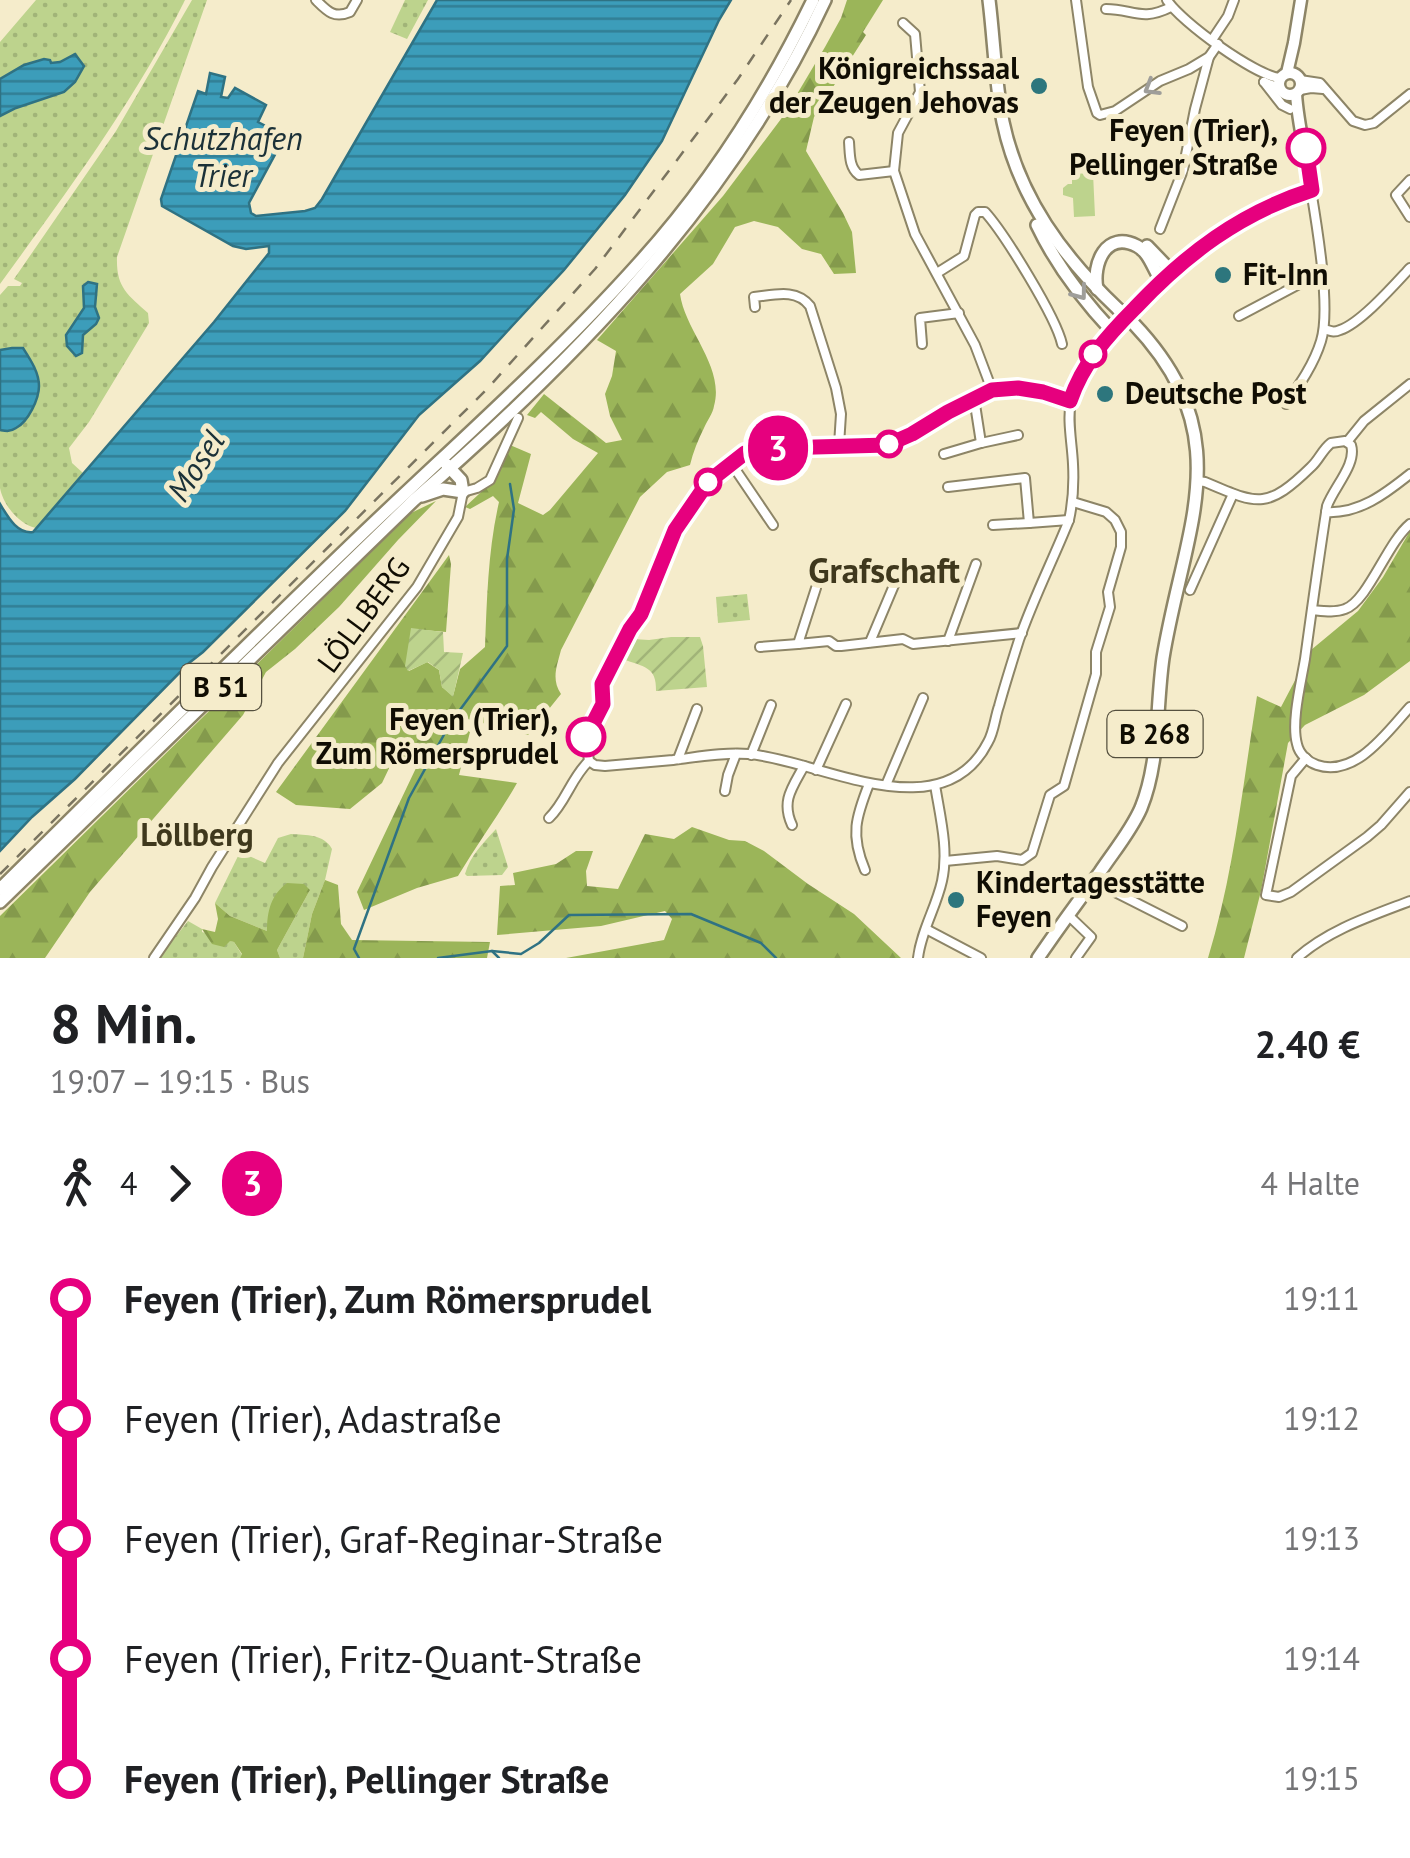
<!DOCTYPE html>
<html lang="de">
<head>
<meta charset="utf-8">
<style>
  body { margin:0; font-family:"PT Sans",sans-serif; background:#f6f6f6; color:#202124; height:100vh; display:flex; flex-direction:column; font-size:38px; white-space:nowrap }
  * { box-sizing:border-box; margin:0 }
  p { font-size:32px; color:#757577 }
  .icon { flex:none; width:55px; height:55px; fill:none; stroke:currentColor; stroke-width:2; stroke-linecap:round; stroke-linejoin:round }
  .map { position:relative; height:958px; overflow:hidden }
  .details { display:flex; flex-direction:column; background:#fff; flex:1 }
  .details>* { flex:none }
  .badge { padding:0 20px; border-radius:32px; font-size:35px; line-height:65px }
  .map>.badge { position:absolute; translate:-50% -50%; box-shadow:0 0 0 5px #fff }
  .legs { display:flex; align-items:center; gap:15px; height:110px; padding:0 50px; font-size:32px }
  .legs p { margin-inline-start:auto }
  .summary { display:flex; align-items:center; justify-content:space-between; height:170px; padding:0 50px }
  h1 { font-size:55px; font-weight:800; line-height:75px }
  ul { padding:0 50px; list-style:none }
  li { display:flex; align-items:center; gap:35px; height:120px; font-size:38px }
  li i { display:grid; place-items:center; width:15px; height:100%; margin:0 12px; background:currentColor }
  li i::after { content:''; width:25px; height:25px; margin:-12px; border:8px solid; border-radius:50%; background:#fff }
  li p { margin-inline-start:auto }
  li:first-child i { background:linear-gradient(#0000 50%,currentColor 0) }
  li:last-child i { background:linear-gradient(currentColor 50%,#0000 0) }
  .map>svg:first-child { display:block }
</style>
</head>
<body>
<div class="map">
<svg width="1410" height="958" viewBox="0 0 1410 958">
  <defs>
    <pattern id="grass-dots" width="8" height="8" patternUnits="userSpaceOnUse" patternTransform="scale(2.5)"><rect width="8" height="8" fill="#bdd38d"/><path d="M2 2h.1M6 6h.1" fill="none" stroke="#a1b478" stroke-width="1.8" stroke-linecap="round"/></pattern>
    <pattern id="forest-firs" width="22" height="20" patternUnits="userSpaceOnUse" patternTransform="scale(2.5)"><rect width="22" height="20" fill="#9bb559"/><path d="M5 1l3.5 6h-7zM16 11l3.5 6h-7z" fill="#849a4c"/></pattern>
    <pattern id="garden-furrows" width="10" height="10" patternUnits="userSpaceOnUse" patternTransform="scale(2.5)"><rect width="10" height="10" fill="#bdd38d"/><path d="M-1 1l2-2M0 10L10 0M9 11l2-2" fill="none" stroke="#a1b478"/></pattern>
    <pattern id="water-rules" width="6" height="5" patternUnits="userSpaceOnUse" patternTransform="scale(2.5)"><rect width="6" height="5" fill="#3c9dba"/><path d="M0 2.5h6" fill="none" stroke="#317e95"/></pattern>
  </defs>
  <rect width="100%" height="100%" fill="#f5eccb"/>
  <g fill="url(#grass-dots)" fill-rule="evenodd">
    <path d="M36 0H185C135 101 66 193 0 284V116L16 108 64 92 69 59C42 69 27 59 0 79V42Z"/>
    <path d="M192 0H207L117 257C116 287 127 294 148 313L149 323 89 422 69 448 72 463 83 473 36 528C20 525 3 505 0 488 0 470 0 449 0 430L7 431 12 348 0 350V295L8 286H20L22 283 14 279 116 131ZM83 286 97 289C93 302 97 312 96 324L83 335H66L84 308Z"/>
    <polygon points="405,0 428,0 407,39 390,32"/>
    <polygon points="747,594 750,620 718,623 716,597"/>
    <path d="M496 829 508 867 502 875 467 876 465 874C470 856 483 843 496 829Z"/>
    <path d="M291 834C306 835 324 834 332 849L325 880 312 914 303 958H280L277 950 310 890 267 931 230 916 215 903 240 852 265 863 278 838Z"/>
    <polygon points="188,921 202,929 202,932 234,942 242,955 240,958 159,958"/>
  </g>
  <g fill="url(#forest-firs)">
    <path d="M847 0H883L863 32 866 35 814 117 806 151 843 213 852 232 856 273 834 274 821 254 802 249 778 227 754 221 735 227 713 264 680 294C685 331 725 367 714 406 713 413 707 421 704 428 698 440 693 452 690 465L667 472 640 497 561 650C557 666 551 679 561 694L528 735 460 717 459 727 470 732 459 775 517 783C499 815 477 844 458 876L417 888 364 910 357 892 416 768 394 758 382 783 350 809 296 805 276 792 449 555 451 564 446 632 412 629 409 671 427 662 439 670 442 687 453 696 460 669 485 647C487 598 488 550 499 502L493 496 470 509 465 507 493 481 510 445 531 454 518 503 543 515 550 510 598 453 573 439 541 412 535 418 527 415 544 394 606 443 622 440 610 416 605 394 612 376 616 351 597 340 723 196 787 111 825 47 841 18Z"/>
    <polygon points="436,501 398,540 339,607 295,649 266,672 243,715 90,892 45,958 0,958 0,916 411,513"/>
    <path d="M1410 531V661L1364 695 1305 725 1288 743 1261 891 1244 958H1208C1234 873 1243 783 1257 696L1281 707 1311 650 1358 611 1383 577Z"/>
    <polygon points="692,827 729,840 745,841 764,851 808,884 854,914 901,958 566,958 664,940 672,919 665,911 601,926 497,935 500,886 515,885 513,873 556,864 576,851 593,851 586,871 587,886 618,889 645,834 674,839"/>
    <polygon points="325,880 338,885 341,924 352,940 490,942 487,958 303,958 312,914"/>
    <path d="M287 883 304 884 310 890 277 950 280 958H240L242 954 234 942 230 941 224 947 212 944 202 929 215 932 218 919 215 903 230 916 267 931C267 911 271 895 287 883Z"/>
  </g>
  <g fill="url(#garden-furrows)">
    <polygon points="411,628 443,632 444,652 463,653 453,697 442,687 439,670 428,662 408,671 405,666"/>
    <path d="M671 637H700L703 646 707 687 656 691C657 666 643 667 623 659L633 639 649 640Z"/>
  </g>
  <polygon fill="#bdd38d" points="1093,173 1095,216 1074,217 1073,198 1063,195 1063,188 1068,184 1072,184 1072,174"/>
  <g fill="url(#water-rules)" stroke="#2f7283" stroke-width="2.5">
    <path d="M437 0H731L719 20 662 141 625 195 564 270 513 325 480 361 419 415 345 511 203 652 189 663 75 779 32 817 0 851V504C8 517 17 534 33 532L214 322 269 253V246L246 249 233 246 162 206 161 199 198 91 206 94 210 73 225 77 221 97 228 98 235 88 266 105 258 122 285 136 249 203 251 213 256 216 305 211 315 208 322 199Z"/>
    <polygon points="75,54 84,66 75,82 64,92 16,108 0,116 0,79 24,65 44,59 50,60 51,63 60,62"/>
    <polygon points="88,282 97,284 95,307 99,318 96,324 83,335 82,353 76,356 67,346 66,335 84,308 83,286"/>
    <path d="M12 348H23C30 359 39 372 39 386 39 399 28 422 16 428 10 432 6 431 0 430V350Z"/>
  </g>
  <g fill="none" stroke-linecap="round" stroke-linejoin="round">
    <g stroke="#2f7283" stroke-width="2.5">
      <polyline points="492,951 521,954 539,943 569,915 691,914 761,943 776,958"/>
      <polyline points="359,958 354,949 409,798 451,722 507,646 507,559 514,509 510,484"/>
      <polyline points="438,958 492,951 499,958"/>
    </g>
    <g stroke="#8d8567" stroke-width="12">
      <g id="street">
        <path d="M316 0C327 11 334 19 350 12L357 0"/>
        <polyline points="1076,0 1088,87 1097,113 1100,115 1115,111 1160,81 1189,69 1209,57 1218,44"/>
        <path d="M1167 0C1181 22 1256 76 1280 78"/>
        <path d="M1106 9C1133 9 1141 22 1171 7"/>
        <polyline points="903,23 915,34 920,92 898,133 894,171 915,234 975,345 992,390"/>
        <polyline points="1212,40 1228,16 1234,0"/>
        <polyline points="1300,80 1320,83 1353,121 1365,125 1374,123 1410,94"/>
        <polyline points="1264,82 1282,105 1290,109"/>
        <polyline points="1264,82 1279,88"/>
        <polyline points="1300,90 1311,88 1323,89"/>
        <path d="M849 142C850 155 849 167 859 175L894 171"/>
        <polyline points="1410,180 1396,195 1410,217"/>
        <polyline points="1160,229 1183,170 1195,109 1209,57"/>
        <path d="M937 273 964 256 975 215 978 212H985C1004 233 1056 317 1062 344"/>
        <path d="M755 307 754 297C774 295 796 288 810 306L836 388 841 414 839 445"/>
        <polyline points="1239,316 1303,282 1322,281"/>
        <path d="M1324 329C1331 331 1333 333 1340 330 1361 323 1395 284 1410 268"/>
        <polyline points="922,344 920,318 959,313"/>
        <polyline points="974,398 981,443"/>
        <path d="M1286 404C1300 384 1314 364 1321 341 1331 309 1317 226 1311 190"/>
        <polyline points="1347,442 1364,421 1410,384"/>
        <polyline points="944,454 981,443 1018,435"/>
        <polyline points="731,463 773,525"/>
        <path d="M1198 481 1205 482C1257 504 1266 511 1311 467 1319 460 1322 450 1331 443L1345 441 1351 445C1357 464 1334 487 1327 506 1319 557 1312 608 1305 659 1301 683 1291 722 1297 744 1299 754 1308 762 1317 765 1356 778 1388 731 1410 707"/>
        <polyline points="948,487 1025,478 1029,523 1069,520"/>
        <path d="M1326 512C1359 514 1385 494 1410 474"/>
        <polyline points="993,525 1029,523"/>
        <polyline points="816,588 798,644 829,641 836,646 841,646 903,639 913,644 1022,633"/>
        <polyline points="1190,590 1233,494"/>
        <path d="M1312 610C1323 611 1335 613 1345 609 1368 601 1387 543 1410 524"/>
        <polyline points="948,641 976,564"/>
        <polyline points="870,642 903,564"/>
        <polyline points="760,647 798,644"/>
        <polyline points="751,755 771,705"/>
        <polyline points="1306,758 1291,776 1266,895 1279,897 1291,892 1367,837 1381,825 1410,792"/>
        <polyline points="678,759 697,709"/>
        <path d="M589 761 595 765 605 766C627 764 650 762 673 760 698 757 724 752 749 754 819 760 942 833 988 742 994 732 995 717 999 706 1005 684 1012 662 1019 640 1033 599 1053 560 1069 520 1073 502 1074 483 1073 464 1072 442 1067 421 1071 400 1077 373 1095 351 1112 331"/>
        <polyline points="589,761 586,737 603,704 602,684 630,629 641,614 675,530 708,482 731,463 745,453 780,448 887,445 912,434 948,412 992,390 1018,388 1043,392 1071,401"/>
        <polyline points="816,770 846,704"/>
        <polyline points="886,785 923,698"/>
        <polyline points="725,791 728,775 736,754"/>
        <path d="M549 818C566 802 571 778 589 761"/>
        <path d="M792 825C781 801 792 788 804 766"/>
        <polyline points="945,861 997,856 1022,860 1032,853 1050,795 1064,786 1096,674 1096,652 1110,607 1108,592 1121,547 1121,532 1115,520 1106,512 1073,502"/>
        <path d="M865 870C850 835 856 817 869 784"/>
        <polyline points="1093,881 1182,926"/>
        <polyline points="1068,915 1091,937 1076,958"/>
        <polyline points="926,929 981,958"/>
        <polyline points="154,958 195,898 212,867 278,763 417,587 458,517 463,492 477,488 490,480 518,418"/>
        <path d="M918 958C921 931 936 908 942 881 949 850 940 816 935 785"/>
        <path d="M1297 958C1328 930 1371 916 1410 901"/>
      </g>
    </g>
    <g stroke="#8d8567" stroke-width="15">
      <g id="secondary">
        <circle cx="1290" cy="84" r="11"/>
        <polyline points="1287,73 1294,43 1301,0"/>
        <path d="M1112 331C1174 266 1223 218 1311 190 1307 158 1298 126 1296 94"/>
      </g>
    </g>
    <g stroke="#8d8567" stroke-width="16">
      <g id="primary">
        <path d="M989 0C994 40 995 82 1003 122 1019 198 1063 257 1118 309"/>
        <path d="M1037 225C1056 265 1082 299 1112 331"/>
        <polyline points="1147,246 1171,271"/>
        <path d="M1097 289C1092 264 1106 230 1137 246 1150 253 1153 269 1161 280"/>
        <polyline points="422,496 443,489 463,492 461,480 446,464"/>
        <path d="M0 889C120 770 240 651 362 534 455 445 552 360 638 264 709 186 767 95 813 0"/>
        <path d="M0 902 414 500C577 358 733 199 825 0"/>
        <path d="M1038 958C1058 929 1079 900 1100 872 1114 851 1131 831 1141 808 1160 761 1156 707 1163 658 1184 528 1242 437 1133 323"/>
      </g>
    </g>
    <use href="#street" stroke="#fff" stroke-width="8"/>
    <use href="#secondary" stroke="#fff" stroke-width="10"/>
    <use href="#primary" stroke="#fff" stroke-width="11"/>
    <polyline stroke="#7a7460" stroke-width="2.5" stroke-dasharray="12 12" stroke-linecap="butt" points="0,874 487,389 595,269 738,79 791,0"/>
    <g stroke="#8d8567" stroke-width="16" stroke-linecap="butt">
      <polyline id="primary-bridge" points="1118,309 1133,323"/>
    </g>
    <use href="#primary-bridge" stroke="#fff" stroke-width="11"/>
  </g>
  <defs><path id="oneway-chevron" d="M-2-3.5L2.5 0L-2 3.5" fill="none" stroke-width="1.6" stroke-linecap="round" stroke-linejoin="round" transform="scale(2.5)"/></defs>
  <g stroke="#9f9e9a">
    <use href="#oneway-chevron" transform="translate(1151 88) rotate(149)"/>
    <use href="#oneway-chevron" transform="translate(1080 293) rotate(53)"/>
  </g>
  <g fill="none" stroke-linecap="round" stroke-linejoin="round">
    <g stroke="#fff" stroke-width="22">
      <path id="line-1" d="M586 737 603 704 602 684 630 629 641 614 675 530 708 482 745 453 780 448 887 445 912 434 948 412 992 390 1018 388 1043 392 1070 401C1083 363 1107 336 1135 308 1186 254 1240 213 1312 190L1306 148"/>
    </g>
    <use href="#line-1" stroke="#e6007e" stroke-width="15"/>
  </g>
  <g fill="#2d767d" stroke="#f5eccb" stroke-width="4">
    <circle cx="1039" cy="86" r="10"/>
    <circle cx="1223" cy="275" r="10"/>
    <circle cx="1105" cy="394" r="10"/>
    <circle cx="956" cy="900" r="10"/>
  </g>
  <g fill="#fff" stroke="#e6007e" stroke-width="5">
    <circle cx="1306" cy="148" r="18"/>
    <circle cx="1093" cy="354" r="12"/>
    <circle cx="889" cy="444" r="12"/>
    <circle cx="708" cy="482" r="12"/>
    <circle cx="586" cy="737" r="18"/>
  </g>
  <g text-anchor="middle" stroke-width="10" stroke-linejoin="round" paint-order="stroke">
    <g fill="#f5eccb" stroke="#55503f" stroke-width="2.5">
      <rect x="181" y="664" width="80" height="46" rx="8"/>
      <rect x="1107.5" y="711" width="95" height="46" rx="8"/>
    </g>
    <g font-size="28" font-weight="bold" fill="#100d03">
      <text x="221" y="697">B 51</text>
      <text x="1155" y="744">B 268</text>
    </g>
    <g font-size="30" font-weight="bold" fill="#100d03" stroke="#f5eccb" text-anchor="start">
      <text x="1019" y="79" text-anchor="end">Königreichssaal<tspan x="1019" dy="34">der Zeugen Jehovas</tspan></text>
      <text x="1243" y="285">Fit-Inn</text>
      <text x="1125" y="404">Deutsche Post</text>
      <text x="976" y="893">Kindertagesstätte<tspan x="976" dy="34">Feyen</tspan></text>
    </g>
    <g font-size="30" font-weight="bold" fill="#100d03" stroke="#f5eccb" text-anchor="end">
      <text x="1278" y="141">Feyen (Trier),<tspan x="1278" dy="34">Pellinger Straße</tspan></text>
      <text x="558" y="730">Feyen (Trier),<tspan x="558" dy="34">Zum Römersprudel</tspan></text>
    </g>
    <g font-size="30" fill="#100d03" stroke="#f5eccb">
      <text transform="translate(364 615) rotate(-54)" y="10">LÖLLBERG</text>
    </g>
    <g font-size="32" font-style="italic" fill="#1b3138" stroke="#f5eccb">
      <text x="223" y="150">Schutzhafen<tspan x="223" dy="37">Trier</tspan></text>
      <text transform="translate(196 466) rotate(-57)" y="11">Mosel</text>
    </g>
    <g font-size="32" font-weight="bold" fill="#3f381d" stroke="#f5eccb">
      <text x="197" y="846">Löllberg</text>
    </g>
    <g font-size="35" font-weight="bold" fill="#3f381d" stroke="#f5eccb">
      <text x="884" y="583">Grafschaft</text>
    </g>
  </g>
</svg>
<b class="badge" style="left:778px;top:448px;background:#e6007e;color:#fff">3</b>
</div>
<section class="details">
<div class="summary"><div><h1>8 Min.</h1><p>19:07 – 19:15 · Bus</p></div><b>2.40 €</b></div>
<div class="legs"><svg class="icon" aria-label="walk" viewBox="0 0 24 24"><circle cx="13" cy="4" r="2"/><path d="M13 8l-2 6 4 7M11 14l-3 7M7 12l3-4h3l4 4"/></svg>4<svg class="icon" aria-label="forward" viewBox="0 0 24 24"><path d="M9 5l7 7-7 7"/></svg><b class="badge" style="background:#e6007e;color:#fff">3</b><p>4 Halte</p></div>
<ul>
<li><i style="color:#e6007e"></i><b>Feyen (Trier), Zum Römersprudel</b><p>19:11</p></li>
<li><i style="color:#e6007e"></i><span>Feyen (Trier), Adastraße</span><p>19:12</p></li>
<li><i style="color:#e6007e"></i><span>Feyen (Trier), Graf-Reginar-Straße</span><p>19:13</p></li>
<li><i style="color:#e6007e"></i><span>Feyen (Trier), Fritz-Quant-Straße</span><p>19:14</p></li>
<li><i style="color:#e6007e"></i><b>Feyen (Trier), Pellinger Straße</b><p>19:15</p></li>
</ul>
</section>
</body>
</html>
